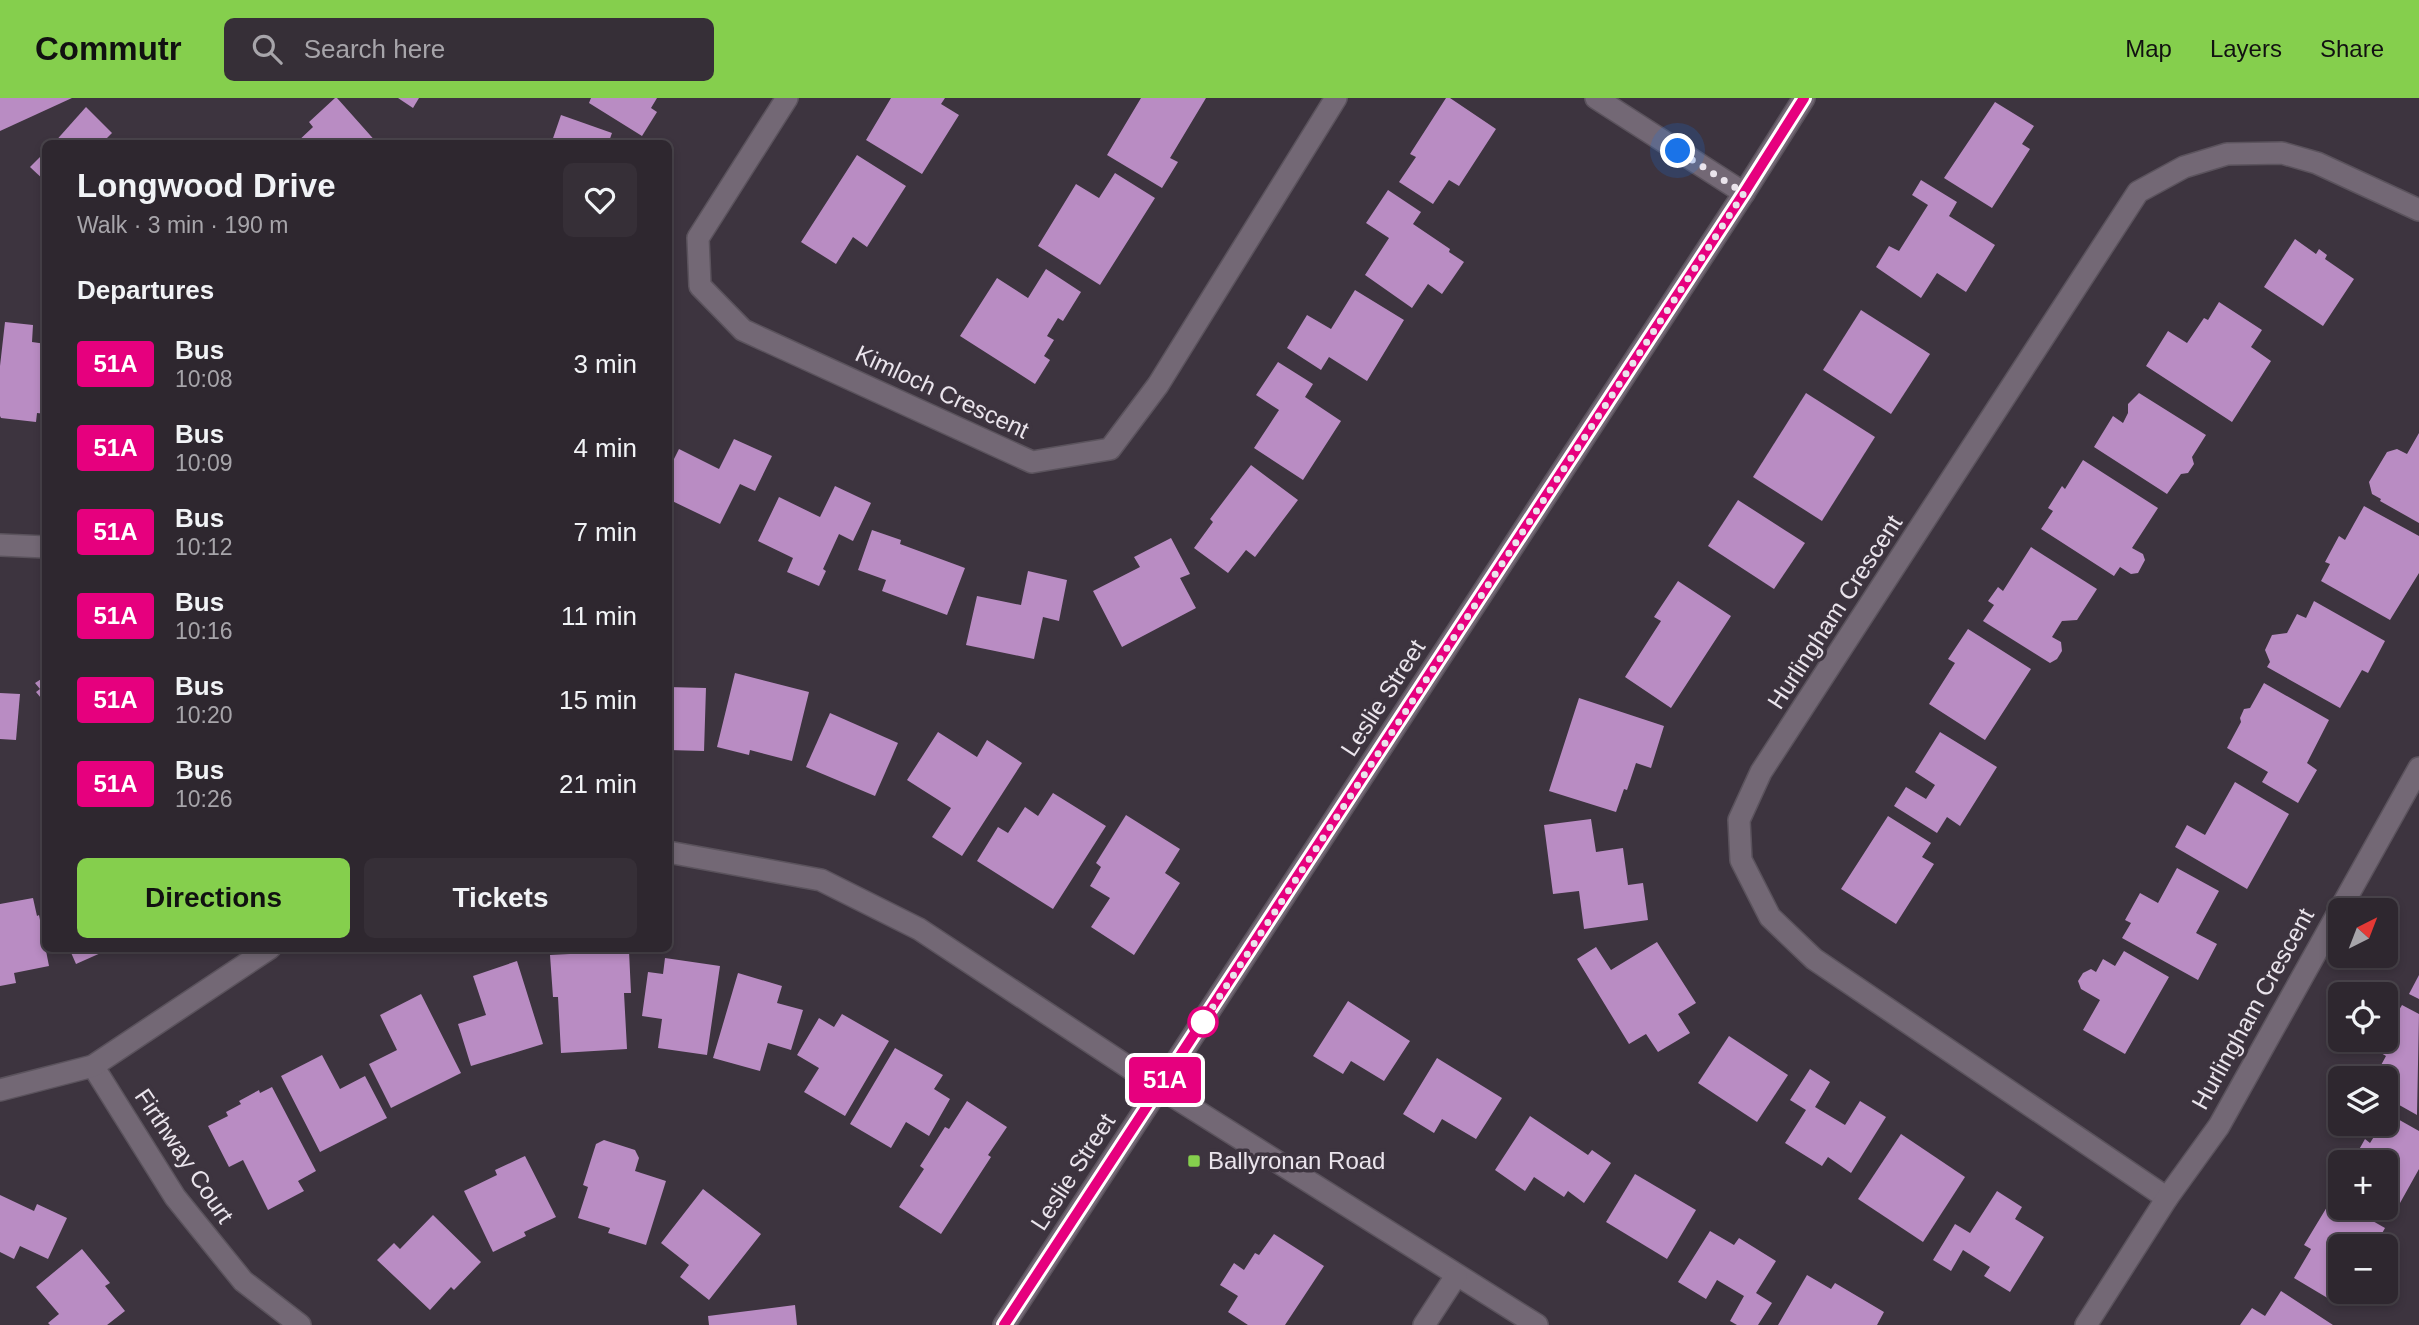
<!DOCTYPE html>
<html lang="en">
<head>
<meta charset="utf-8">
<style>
  body { margin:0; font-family:Helvetica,sans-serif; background:#362f37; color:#f1f3f6; height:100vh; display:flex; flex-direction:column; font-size:26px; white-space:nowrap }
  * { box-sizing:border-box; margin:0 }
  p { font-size:23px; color:#a7a5aa }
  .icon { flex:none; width:38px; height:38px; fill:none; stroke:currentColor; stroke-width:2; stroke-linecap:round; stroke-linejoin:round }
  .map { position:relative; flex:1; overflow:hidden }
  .panel { position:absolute; left:42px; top:42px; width:630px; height:812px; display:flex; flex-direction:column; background:#2e272f; border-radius:10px; box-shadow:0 4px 10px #0003,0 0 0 2px #49444b }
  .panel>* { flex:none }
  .badge { padding:0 14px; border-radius:5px; font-size:24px; line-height:46px }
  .needle { width:46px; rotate:42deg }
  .buttons { position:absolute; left:2328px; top:800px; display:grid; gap:14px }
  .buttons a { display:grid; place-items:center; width:70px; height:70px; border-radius:10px; background:#2e272f; box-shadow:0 4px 10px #0003,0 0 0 2px #49444b; font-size:35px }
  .you { position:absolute; width:35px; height:35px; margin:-18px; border:5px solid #fff; border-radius:50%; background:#1a73e8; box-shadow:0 0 0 10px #1a73e833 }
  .map>.badge { position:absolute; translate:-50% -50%; box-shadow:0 0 0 4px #fff }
  h2 { padding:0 35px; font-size:26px; line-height:63px }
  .round { display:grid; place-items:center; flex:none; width:74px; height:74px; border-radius:10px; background:#362f37 }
  .headline { display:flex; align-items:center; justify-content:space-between; height:119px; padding:0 35px }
  h1 { font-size:33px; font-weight:600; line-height:52px }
  .button { display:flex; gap:14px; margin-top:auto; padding:14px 35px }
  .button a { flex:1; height:80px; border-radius:10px; background:#85cf4d; color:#111; font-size:28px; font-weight:600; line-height:80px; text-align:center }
  .button a+a { background:#362f37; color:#f1f3f6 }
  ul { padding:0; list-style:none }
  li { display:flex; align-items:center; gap:21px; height:84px; padding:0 35px }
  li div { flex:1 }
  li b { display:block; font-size:26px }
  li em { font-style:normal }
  li .badge { min-width:77px; font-weight:700; text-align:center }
  header { display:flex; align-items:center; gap:42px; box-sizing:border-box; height:98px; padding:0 35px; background:#85cf4d; color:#111 }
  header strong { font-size:33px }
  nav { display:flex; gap:38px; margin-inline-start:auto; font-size:24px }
  .search { width:490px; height:63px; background:#362f37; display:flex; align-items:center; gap:18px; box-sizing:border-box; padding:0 24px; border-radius:10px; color:#a7a5aa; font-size:26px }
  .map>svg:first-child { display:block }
</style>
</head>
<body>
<header>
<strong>Commutr</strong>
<div class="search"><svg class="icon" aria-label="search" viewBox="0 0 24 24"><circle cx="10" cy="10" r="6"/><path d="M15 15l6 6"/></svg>Search here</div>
<nav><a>Map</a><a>Layers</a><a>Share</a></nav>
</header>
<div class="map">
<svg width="2419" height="1227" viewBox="0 0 2419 1227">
  <rect width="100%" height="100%" fill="#3d343f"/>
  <g fill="#b98cc3">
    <polygon points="0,0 72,0 0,33"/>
    <polygon points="335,0 337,0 378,46 295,46 313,29 309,24"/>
    <polygon points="398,0 419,0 413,10"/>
    <polygon points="591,0 657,0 651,10 657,14 642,38 589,5"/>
    <polygon points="891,0 945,0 941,6 959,17 922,76 866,42"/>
    <polygon points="1141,0 1206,0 1170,60 1178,64 1162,90 1107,57"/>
    <polygon points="1446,0 1450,0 1496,31 1459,88 1449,82 1433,106 1399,84 1416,59 1410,56"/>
    <polygon points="1995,4 2034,28 2022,46 2030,51 1992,110 1944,80"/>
    <polygon points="86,9 112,35 101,46 53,46"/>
    <polygon points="561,17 612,35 608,46 551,46"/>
    <polygon points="46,53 46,84 30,69"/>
    <polygon points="857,57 906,88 867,149 853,139 836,166 801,144"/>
    <polygon points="1115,75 1155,100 1100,187 1038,148 1076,86 1099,100"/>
    <polygon points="1921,82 1957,104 1949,118 1995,147 1966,194 1937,175 1921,200 1876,169 1889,148 1899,153 1928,107 1912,97"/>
    <polygon points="1388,92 1421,114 1413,126 1450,151 1449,154 1464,164 1442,196 1428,186 1412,210 1365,177 1389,140 1366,125"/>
    <polygon points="2295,141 2316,156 2319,151 2327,157 2325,161 2354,181 2323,228 2264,189"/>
    <polygon points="1046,171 1081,194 1063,223 1058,220 1047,238 1054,242 1044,258 1050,262 1035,286 960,238 997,180 1028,200"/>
    <polygon points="1355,192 1404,222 1367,283 1329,259 1321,272 1287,250 1307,217 1331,231"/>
    <polygon points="2219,204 2262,232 2251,249 2271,263 2232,324 2146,268 2168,233 2187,245 2204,220 2208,222"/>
    <polygon points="1861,212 1930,256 1891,316 1823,272"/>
    <polygon points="5,224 33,227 32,244 46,246 46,316 37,315 36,324 1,320 0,318 0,268"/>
    <polygon points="1278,264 1313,286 1305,299 1341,323 1303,382 1254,350 1279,312 1256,297"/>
    <polygon points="1806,295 1875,339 1822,423 1753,379"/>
    <polygon points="2139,295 2206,337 2192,359 2194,366 2188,375 2181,376 2167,396 2094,349 2113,318 2123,325 2128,315 2128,306"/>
    <polygon points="2419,335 2419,425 2380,403 2381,401 2372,396 2369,384 2387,354 2397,351 2407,356"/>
    <polygon points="734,341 772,358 755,393 740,386 720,426 668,401 668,373 679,351 719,371"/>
    <polygon points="2083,362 2158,410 2132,450 2143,456 2145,462 2138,475 2131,476 2120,469 2114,478 2041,431 2053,413 2048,410 2062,388 2065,391"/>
    <polygon points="1251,367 1298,402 1255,459 1246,452 1228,475 1194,450 1213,424 1210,421"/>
    <polygon points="835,388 871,405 853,443 839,436 823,471 826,473 819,488 787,474 793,460 758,443 779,399 820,419"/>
    <polygon points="1738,402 1805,445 1774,491 1708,448"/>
    <polygon points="2364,408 2419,438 2419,475 2390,522 2321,483 2330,466 2325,464 2339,438 2345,442"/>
    <polygon points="872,432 901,442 900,446 965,470 947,517 882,493 886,482 858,472"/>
    <polygon points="1171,440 1190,476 1180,480 1196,510 1122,549 1093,493 1140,469 1134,459"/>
    <polygon points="2031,449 2097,491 2077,522 2062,523 2052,539 2061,544 2062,553 2057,561 2050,565 1983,523 1994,507 1988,503 1998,489 2003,493"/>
    <polygon points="1028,473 1067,482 1059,523 1043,519 1034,561 966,547 977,498 1021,507"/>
    <polygon points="1678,483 1731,518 1671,610 1625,579 1661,523 1654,519"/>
    <polygon points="2314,503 2385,543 2368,575 2362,572 2340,610 2267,569 2270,564 2265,552 2272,537 2287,535 2297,516 2306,520"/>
    <polygon points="1968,531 2031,571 1985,642 1929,606 1955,565 1948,561"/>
    <polygon points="735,575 809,594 792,663 750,652 749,657 717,649"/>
    <polygon points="46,578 46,606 36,594 40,591 35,585"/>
    <polygon points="2264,585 2329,622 2307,665 2317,672 2298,705 2262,684 2268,674 2227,650 2241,624 2240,620 2244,611 2250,610"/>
    <polygon points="668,589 706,590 704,653 668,652"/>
    <polygon points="0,595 20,596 16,642 0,641"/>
    <polygon points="1579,600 1664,628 1651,670 1636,665 1627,692 1624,691 1616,714 1549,693"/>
    <polygon points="830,615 898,645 875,698 806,669"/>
    <polygon points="938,634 977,659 987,642 1022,665 962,758 932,739 951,710 907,682"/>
    <polygon points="1940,634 1997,669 1960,728 1947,719 1937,735 1894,708 1906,689 1926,701 1935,687 1915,674"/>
    <polygon points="2235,684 2289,716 2247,791 2175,749 2187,727 2205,737"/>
    <polygon points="1053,695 1106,728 1053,811 977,763 998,729 1008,735 1025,709 1038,718"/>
    <polygon points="1126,717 1180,751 1165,775 1180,785 1134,857 1091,829 1110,800 1090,788 1101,769 1096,765"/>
    <polygon points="1888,718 1931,745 1922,759 1934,766 1896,826 1841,791"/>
    <polygon points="1591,721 1596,754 1623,750 1628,787 1643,785 1648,822 1584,831 1579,793 1553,796 1544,727"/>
    <polygon points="2177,770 2219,793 2196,835 2217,846 2198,882 2122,840 2131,825 2125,822 2140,795 2158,805"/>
    <polygon points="33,800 37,818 39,817 49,868 14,875 16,885 0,888 0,806"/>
    <polygon points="1657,844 1696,905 1678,916 1690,935 1658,954 1646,936 1629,946 1577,861 1596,849 1611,872"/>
    <polygon points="69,850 112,850 76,866"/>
    <polygon points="629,853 631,895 624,895 627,951 561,955 558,899 553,899 550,857"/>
    <polygon points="2124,853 2169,879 2125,956 2083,932 2100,902 2081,891 2078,883 2083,875 2091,871 2096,874 2103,861 2115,868"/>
    <polygon points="665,860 720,868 707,957 658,950 662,921 642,918 648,874 663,876"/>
    <polygon points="517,863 543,946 471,968 458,926 486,917 473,878"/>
    <polygon points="738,875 782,888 777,905 803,912 791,952 768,945 760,973 713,960"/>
    <polygon points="2419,877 2419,901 2409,896"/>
    <polygon points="421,896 461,975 391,1010 369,966 397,952 380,917"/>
    <polygon points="1348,903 1410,943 1384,983 1351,963 1343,976 1313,958"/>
    <polygon points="2402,907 2419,916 2417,1017 2385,999 2385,980 2374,980 2386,958 2376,952 2382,942 2385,942 2385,936"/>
    <polygon points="842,916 889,943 845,1018 804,994 819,970 797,957 819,920 834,929"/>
    <polygon points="1729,938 1788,977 1757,1024 1698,985"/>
    <polygon points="895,950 943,977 934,991 950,1001 929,1038 906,1024 891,1050 850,1026"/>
    <polygon points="322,957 340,991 365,978 387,1020 320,1054 281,978"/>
    <polygon points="1437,960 1502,1000 1476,1041 1442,1021 1434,1035 1403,1016"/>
    <polygon points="1810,971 1830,984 1815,1009 1845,1027 1860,1003 1886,1019 1851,1075 1828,1059 1822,1068 1785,1045 1806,1012 1790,1002"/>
    <polygon points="272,989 316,1073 298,1083 304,1093 268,1112 243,1062 229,1069 208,1028 228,1018 226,1014 241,1006 239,1003 259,992 260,995"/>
    <polygon points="967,1003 1007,1029 988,1057 991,1059 941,1136 899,1109 924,1071 920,1068 945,1029 949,1031"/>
    <polygon points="2387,1015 2419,1033 2419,1071 2400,1105 2393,1101 2383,1118 2369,1110 2385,1110 2385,1064 2352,1064 2365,1041 2370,1045 2382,1026 2385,1026"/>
    <polygon points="1530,1018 1588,1057 1592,1052 1611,1065 1584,1105 1568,1093 1564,1099 1534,1079 1525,1093 1495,1072"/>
    <polygon points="1901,1036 1965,1079 1923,1144 1858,1101"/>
    <polygon points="604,1042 635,1052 639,1060 635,1073 666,1083 646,1147 608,1135 610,1130 578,1120 588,1089 583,1087 596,1046"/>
    <polygon points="525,1058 556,1119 524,1134 526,1138 493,1154 464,1093 497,1077 495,1072"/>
    <polygon points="1635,1076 1696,1112 1667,1161 1606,1124"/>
    <polygon points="703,1091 761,1136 709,1202 680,1179 689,1167 661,1145"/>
    <polygon points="1997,1093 2022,1109 2015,1121 2044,1139 2010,1194 1984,1178 1990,1169 1963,1152 1951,1173 1933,1162 1955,1126 1970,1135"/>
    <polygon points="0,1097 34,1113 37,1106 67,1120 48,1161 20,1148 14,1161 0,1154"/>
    <polygon points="2333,1099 2340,1103 2340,1110 2350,1110 2385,1130 2375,1148 2340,1148 2340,1194 2349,1194 2341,1208 2294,1180 2311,1151 2304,1147"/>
    <polygon points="433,1117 481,1164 454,1192 451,1189 430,1212 377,1162 394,1145 400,1151"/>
    <polygon points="1710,1133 1734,1147 1739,1140 1776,1163 1756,1195 1772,1205 1758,1227 1737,1227 1730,1223 1744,1198 1717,1182 1706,1201 1678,1184"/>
    <polygon points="1274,1136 1324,1168 1285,1227 1248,1227 1228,1214 1238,1198 1220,1187 1234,1165 1244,1172 1255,1155 1259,1157"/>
    <polygon points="82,1151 110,1185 105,1188 125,1213 107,1227 50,1227 48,1225 59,1216 36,1189"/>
    <polygon points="1807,1177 1831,1191 1835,1185 1884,1214 1877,1227 1778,1227"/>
    <polygon points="2281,1193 2333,1227 2240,1227 2252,1210 2265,1218"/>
    <polygon points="795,1207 797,1227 709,1227 708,1218"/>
  </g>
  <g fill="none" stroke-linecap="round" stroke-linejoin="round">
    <g stroke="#5b535d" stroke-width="24">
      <g id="minor">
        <polyline points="787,0 698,140 700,188 743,232 1032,364 1110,351 1158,287 1336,0"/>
        <polyline points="1596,0 1744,95"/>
        <polyline points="0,447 46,449"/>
        <polyline points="668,754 821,782 919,831 1160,990 1537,1227"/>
        <polyline points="93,968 175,1099 243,1183 300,1227"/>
        <polyline points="0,992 93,968 270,850"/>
        <polyline points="2167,1100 1814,861 1770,819 1741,762 1739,722 1761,674 2138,94 2184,69 2227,56 2282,55 2317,65 2419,112"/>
        <polyline points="1424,1227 1456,1178"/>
        <polyline points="2086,1227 2167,1100 2219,1028 2419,670"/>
      </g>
    </g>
    <g stroke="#5b535d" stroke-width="24">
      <polyline id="secondary" points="1004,1227 1744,95 1804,0"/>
    </g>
    <use href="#minor" stroke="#736875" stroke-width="21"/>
    <use href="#secondary" stroke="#736875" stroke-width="21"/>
  </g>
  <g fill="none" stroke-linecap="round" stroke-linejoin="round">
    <g stroke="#fff" stroke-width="16">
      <polyline id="line" points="1004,1227 1744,95 1804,0"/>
    </g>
    <use href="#line" stroke="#e6007e" stroke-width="10"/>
    <polyline stroke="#eae4ec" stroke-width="7" stroke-dasharray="0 12.6" points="1203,924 1201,927 1744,95 1678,53"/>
  </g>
  <circle fill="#fff" stroke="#e6007e" stroke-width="3.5" cx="1203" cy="924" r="14"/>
  <rect fill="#85cf4d" stroke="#3d343f" stroke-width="2.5" x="1187" y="1056" width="14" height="14" rx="3.5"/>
  <g text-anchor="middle" stroke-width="7" stroke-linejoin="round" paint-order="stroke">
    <g font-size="24" fill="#eae4ec" stroke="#3d343f">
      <text transform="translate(942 294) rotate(25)" y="8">Kimloch Crescent</text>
      <text transform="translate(1835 514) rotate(-57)" y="8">Hurlingham Crescent</text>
      <text transform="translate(1383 600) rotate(-57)" y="8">Leslie Street</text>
      <text transform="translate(2253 911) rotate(-61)" y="8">Hurlingham Crescent</text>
      <text transform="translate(184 1058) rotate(56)" y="8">Firthway Court</text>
      <text transform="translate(1073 1074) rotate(-57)" y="8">Leslie Street</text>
    </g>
    <g font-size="24" fill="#eae4ec" stroke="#3d343f" text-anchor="start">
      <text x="1208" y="1071">Ballyronan Road</text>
    </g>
  </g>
</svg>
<div class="buttons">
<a><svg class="needle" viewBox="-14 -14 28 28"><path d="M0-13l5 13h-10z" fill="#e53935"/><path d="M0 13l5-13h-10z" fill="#a7a5aa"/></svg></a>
<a><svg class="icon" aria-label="locate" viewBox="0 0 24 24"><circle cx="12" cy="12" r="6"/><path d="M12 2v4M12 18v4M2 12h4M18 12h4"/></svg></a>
<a><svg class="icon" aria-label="layers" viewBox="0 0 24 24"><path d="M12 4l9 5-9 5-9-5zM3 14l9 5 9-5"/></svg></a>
<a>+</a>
<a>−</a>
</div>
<div class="you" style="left:1678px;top:53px"></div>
<b class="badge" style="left:1165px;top:982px;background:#e6007e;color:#fff">51A</b>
<section class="panel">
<div class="headline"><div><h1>Longwood Drive</h1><p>Walk · 3 min · 190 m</p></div><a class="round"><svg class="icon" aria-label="heart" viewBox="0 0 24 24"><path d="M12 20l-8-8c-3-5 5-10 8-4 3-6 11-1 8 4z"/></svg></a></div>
<h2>Departures</h2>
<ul>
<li><span class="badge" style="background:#e6007e;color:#fff">51A</span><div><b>Bus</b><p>10:08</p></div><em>3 min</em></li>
<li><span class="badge" style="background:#e6007e;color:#fff">51A</span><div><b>Bus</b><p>10:09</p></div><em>4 min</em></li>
<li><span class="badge" style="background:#e6007e;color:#fff">51A</span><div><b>Bus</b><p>10:12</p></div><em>7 min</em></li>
<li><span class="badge" style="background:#e6007e;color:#fff">51A</span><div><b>Bus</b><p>10:16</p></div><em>11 min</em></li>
<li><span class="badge" style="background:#e6007e;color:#fff">51A</span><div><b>Bus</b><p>10:20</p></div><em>15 min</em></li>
<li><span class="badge" style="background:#e6007e;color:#fff">51A</span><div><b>Bus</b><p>10:26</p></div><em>21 min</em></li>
</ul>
<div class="button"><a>Directions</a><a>Tickets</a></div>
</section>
</div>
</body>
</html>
